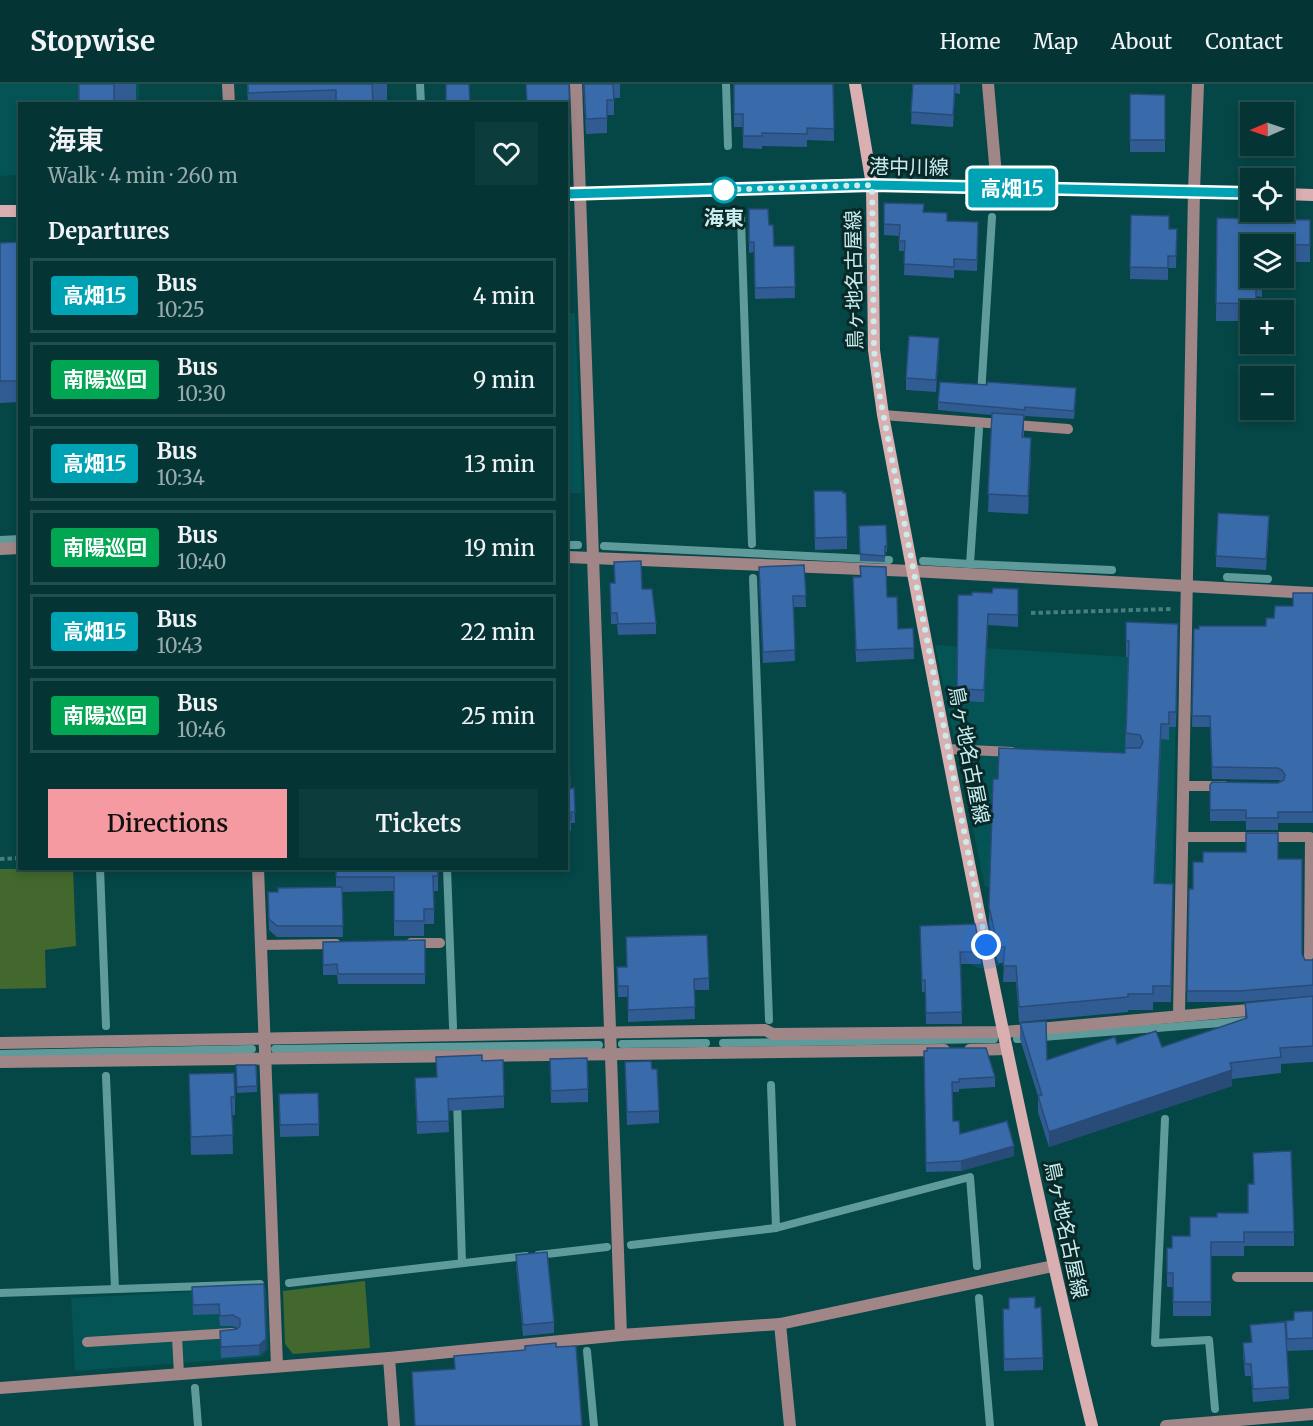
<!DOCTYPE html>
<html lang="en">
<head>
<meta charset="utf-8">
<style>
  body { margin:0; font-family:Merriweather,"Noto Sans JP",serif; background:#0d3c3c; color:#f1f3f6; height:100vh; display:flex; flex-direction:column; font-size:22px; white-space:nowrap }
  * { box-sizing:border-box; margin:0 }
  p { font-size:20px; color:#97aaac }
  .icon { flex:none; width:33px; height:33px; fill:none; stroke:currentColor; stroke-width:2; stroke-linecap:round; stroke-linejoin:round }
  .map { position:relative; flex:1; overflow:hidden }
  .drawer { position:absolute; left:18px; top:18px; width:550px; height:768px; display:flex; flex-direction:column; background:#043434; border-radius:0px; box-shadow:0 3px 9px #0003,0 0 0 2px #254f4f }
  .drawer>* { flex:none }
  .badge { padding:0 12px; border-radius:4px; font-size:21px; line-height:39px }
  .needle { width:39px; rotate:268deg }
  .buttons { position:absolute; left:1240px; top:18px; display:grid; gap:12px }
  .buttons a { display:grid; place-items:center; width:54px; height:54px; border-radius:0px; background:#043434; box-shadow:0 3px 9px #0003,0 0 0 2px #254f4f; font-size:30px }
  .you { position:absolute; width:30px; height:30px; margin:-15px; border:4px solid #fff; border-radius:50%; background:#1a73e8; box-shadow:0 0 0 9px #1a73e833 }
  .map>.badge { position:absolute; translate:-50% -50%; box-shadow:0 0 0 3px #fff }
  h2 { padding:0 30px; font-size:22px; line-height:54px }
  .round { display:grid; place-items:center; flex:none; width:63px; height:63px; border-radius:0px; background:#0d3c3c }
  .head { display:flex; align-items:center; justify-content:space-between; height:102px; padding:0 30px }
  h1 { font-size:28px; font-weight:600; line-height:45px }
  .button { display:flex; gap:12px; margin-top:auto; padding:12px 30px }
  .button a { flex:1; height:69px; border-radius:0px; background:#f49aa0; color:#111; font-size:24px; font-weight:600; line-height:69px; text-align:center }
  .button a+a { background:#0d3c3c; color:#f1f3f6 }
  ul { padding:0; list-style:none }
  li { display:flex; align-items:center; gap:18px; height:75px; margin:0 12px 9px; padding:0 18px; border:3px solid #254f4f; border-radius:0px }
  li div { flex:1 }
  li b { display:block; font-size:22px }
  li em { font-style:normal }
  li .badge { min-width:66px; font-weight:700; text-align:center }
  header { display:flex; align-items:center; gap:36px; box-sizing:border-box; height:84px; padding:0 30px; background:#043434; border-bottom:2px solid #254f4f }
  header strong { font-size:28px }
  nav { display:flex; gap:33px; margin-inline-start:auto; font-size:21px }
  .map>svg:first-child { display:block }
</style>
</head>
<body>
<header>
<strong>Stopwise</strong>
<nav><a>Home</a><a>Map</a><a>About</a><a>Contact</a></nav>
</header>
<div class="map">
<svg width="1313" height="1342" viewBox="0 0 1313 1342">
  <rect width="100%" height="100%" fill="#054646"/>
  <g fill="#055455">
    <polygon points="0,0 139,0 139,19 20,20 19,91 0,92"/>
    <polygon points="567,229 575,229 582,409 567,409"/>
    <polygon points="935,561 1177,576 1172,812 985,803"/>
    <polygon points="266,1204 269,1265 262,1273 75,1287 71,1214"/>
  </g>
  <g fill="#42682d">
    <polygon points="0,785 73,785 76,862 45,866 46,904 0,905"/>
    <polygon points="365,1197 370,1264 293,1270 285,1260 283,1207"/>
  </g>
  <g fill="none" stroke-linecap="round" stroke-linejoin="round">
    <g stroke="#609b9b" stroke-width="8">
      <polyline points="420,0 421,20"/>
      <polyline points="726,0 728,62"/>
      <polyline points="741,135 752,460"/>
      <polyline points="981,311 992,133"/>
      <polyline points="979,345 970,480 1112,486"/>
      <polyline points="0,456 20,455"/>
      <polyline points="567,461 578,461"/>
      <polyline points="604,462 889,476"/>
      <polyline points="923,477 970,480"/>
      <polyline points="1227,493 1268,495"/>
      <polyline points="753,494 769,936"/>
      <polyline points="100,784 106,942"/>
      <polyline points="447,784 453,943"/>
      <polyline points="1017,955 1246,937"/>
      <polyline points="723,959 994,955"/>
      <polyline points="622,960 706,959"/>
      <polyline points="275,965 599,961"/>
      <polyline points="0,970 252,965"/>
      <polyline points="106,992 115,1205"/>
      <polyline points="771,1001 776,1144"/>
      <polyline points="457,1016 462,1179"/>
      <polyline points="1165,1035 1155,1259 1209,1256 1215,1325"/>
      <polyline points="631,1161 776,1144 970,1093 977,1182"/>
      <polyline points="538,1171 607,1163"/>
      <polyline points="289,1199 526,1172"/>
      <polyline points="0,1209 260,1200"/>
      <polyline points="979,1214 990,1342"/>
      <polyline points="587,1267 594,1342"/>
      <polyline points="195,1304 198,1342"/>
    </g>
    <g stroke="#467d7d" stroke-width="4" stroke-dasharray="4.5 3" stroke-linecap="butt">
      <polyline points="1031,529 1171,525"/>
      <polyline points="0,775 20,774"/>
    </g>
    <g stroke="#a18687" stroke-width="10">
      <polyline points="883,331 1068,345"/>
      <polyline points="948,665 1012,668"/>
      <polyline points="1183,702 1224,702"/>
      <polyline points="1182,753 1310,753 1309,881"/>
      <polyline points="411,859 440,859"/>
      <polyline points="261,861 336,860"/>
      <polyline points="1237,1193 1313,1193"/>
      <polyline points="177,1253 179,1290"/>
      <polyline points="87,1258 232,1249"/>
    </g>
    <g stroke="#a18687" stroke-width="12">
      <polyline points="228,0 229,20"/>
      <polyline points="576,0 621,1251"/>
      <polyline points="988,0 997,103"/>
      <polyline points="0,465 20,464"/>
      <polyline points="567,473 912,487 1313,509"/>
      <polyline points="258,784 277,1282"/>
      <polyline points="1179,931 1194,107 1198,0"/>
      <polyline points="0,959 765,946 773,950 1004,948 1260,925"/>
      <polyline points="970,966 1007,965"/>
      <polyline points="0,978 944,966"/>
      <polyline points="780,1240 790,1342"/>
      <polyline points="389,1274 394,1342"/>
      <polyline points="0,1304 389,1274 621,1251 780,1240 1053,1182"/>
      <polyline points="1166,1342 1313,1330"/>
    </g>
    <g stroke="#daafb1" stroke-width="12">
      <path d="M855 0 872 101 874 266 883 331C947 669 1010 1008 1092 1342"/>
      <polyline points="567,110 872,101 1251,109"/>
      <polyline points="1284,110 1313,111"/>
      <polyline points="0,127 20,127"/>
    </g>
  </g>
  <g fill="#315c93">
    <polygon points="78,0 136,0 136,19 78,20"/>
    <polygon points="247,0 387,0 387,19 248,20"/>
    <polygon points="569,0 570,50 567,50 567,20"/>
    <polygon points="583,0 620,0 620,14 614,14 614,31 607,31 607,49 586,50"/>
    <polygon points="734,0 833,0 834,57 807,56 807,63 762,62 762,65 743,64 743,43 734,43"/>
    <polygon points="913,0 960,0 960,10 955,9 953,43 911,40"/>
    <polygon points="1130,10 1165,11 1165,68 1130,68"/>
    <polygon points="884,119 924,128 947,137 978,138 977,187 954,186 954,194 904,191 905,167 899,167 899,152 884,151"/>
    <polygon points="749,125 769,141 774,162 794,162 795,214 755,215 754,168 749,169"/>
    <polygon points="1131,131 1169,145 1177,145 1176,184 1168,184 1168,196 1130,195"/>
    <polygon points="1217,134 1310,136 1310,178 1284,178 1284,160 1251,160 1262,194 1262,213 1256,212 1256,226 1251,226 1251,237 1216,237"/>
    <polygon points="20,158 20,318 0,319 0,159"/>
    <polygon points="939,266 936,308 906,306 906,294"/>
    <polygon points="1076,313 1074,335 1025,332 1025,334 1024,334 1024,353 1031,372 1028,430 988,428 992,331 938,326 938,318"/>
    <polygon points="814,420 847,453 847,465 815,466"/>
    <polygon points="886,441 887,468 885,468 885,478 860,477 859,442"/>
    <polygon points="1269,443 1266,486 1216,483 1216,472"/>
    <polygon points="804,481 806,523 793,523 795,577 763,579 759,494"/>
    <polygon points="853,493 887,513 898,545 913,544 914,575 856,578"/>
    <polygon points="610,499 642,505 656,539 656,550 618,551 617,540 611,540"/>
    <polygon points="1018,505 1018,543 988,541 984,618 957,617 958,511 972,511"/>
    <polygon points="1313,509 1313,739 1278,739 1278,746 1246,746 1246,737 1210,737 1210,701 1278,699 1282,697 1278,696 1212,695 1210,643 1192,643 1194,545 1266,542 1274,534"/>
    <polygon points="1126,538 1178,540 1176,643 1169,643 1169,656 1161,655 1155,799 1173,800 1171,918 1153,918 1153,926 1128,926 1128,928 1019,938 1016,898 1003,898 1004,879 998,879 989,839 989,823 998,695 1125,669 1128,573 1126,573"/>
    <polygon points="567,693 570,705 574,704 575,739 571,739 571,747 567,747"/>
    <polygon points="1278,775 1302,870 1305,876 1312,876 1313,875 1313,912 1240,918 1187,918 1189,805 1193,805 1203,778"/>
    <polygon points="336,784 438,784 438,807 434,807 434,840 424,840 424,852 394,852 394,807 342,808 343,853 277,853 269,846 268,819 278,808 336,803"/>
    <polygon points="920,854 981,868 981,880 961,880 962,940 926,940 925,908 922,908"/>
    <polygon points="425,856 425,900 338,900 337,891 323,891 323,858"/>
    <polygon points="617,883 709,894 709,906 694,906 695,935 628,938 628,913 618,913"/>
    <polygon points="1313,917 1313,978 1281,980 1281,989 1232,995 1232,1002 1049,1063 1038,1028 1038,1012 1020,955 1020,939 1047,976 1117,960 1162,963 1245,935 1245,919"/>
    <polygon points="924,967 995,993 995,1003 959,1005 959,1008 952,1008 953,1037 960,1050 1014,1072 961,1087 926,1088"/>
    <polygon points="482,977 504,1012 504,1024 448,1027 449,1048 417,1050 415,1005 436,993"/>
    <polygon points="236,981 256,981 257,1008 237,1009"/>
    <polygon points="652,985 659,1027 659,1039 627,1041 625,990"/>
    <polygon points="550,988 588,1005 588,1018 551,1019"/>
    <polygon points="189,990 235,1013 235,1031 232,1031 233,1070 191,1071"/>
    <polygon points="279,1010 319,1040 319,1052 280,1053"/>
    <polygon points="1253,1069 1294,1148 1294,1162 1244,1162 1244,1172 1211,1172 1211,1232 1173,1232 1173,1203 1167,1203 1167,1164 1172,1164 1217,1133 1248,1129 1253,1100"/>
    <polygon points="516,1171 554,1238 554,1249 523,1252 516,1182"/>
    <polygon points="264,1200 266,1265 259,1271 221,1274 220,1247 237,1245 238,1244 233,1242 220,1242 219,1230 193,1231 192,1203"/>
    <polygon points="1035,1224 1043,1274 1043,1286 1004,1287 1003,1238"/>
    <polygon points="1313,1227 1313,1266 1287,1267 1289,1315 1253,1318 1251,1292 1245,1292 1243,1271 1243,1259 1251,1258 1250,1241 1294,1236"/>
  </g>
  <g fill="#284b78">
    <polygon points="955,0 955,9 953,43 953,31"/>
    <polygon points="939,254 939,266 936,308 936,296"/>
    <polygon points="1031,354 1031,372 1028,430 1028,412"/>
    <polygon points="1161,640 1161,655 1154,815 1154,799"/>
    <polygon points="1232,986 1232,1002 1049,1063 1049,1048"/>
    <polygon points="1014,1062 1014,1072 961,1087 961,1077"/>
    <polygon points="266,1255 266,1265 259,1271 259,1261"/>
  </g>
  <g fill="#396bab" stroke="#284b78" stroke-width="1.5">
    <rect x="79" y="0" width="35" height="20"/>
    <polygon points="248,0 372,0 373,20 336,20 336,6 248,9"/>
    <polygon points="446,0 469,0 470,20 446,20"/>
    <polygon points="526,0 569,0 570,38 567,38 567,20 527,20"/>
    <polygon points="584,0 613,0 614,16 607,16 607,34 586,35"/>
    <polygon points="734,0 833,0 834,45 807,44 807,50 762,49 762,52 743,52 743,30 734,30"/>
    <polygon points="913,0 955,0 953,31 911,28"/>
    <polygon points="1130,10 1165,11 1165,56 1130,56"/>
    <polygon points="884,119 924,120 923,128 947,129 947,137 978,138 977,176 954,175 954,183 904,180 905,157 899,157 900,141 884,140"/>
    <polygon points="749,125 768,125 769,141 773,141 774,162 794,162 795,203 755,204 754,158 749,158"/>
    <polygon points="1131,131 1169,132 1169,145 1177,145 1176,172 1168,172 1168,184 1130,183"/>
    <polygon points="1217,134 1310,136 1310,161 1251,160 1251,194 1262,194 1262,195 1256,195 1256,220 1216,219"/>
    <polygon points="20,158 20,297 0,297 0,159"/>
    <polygon points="909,252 939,254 936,296 906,294"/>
    <polygon points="940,298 987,301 987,298 1076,304 1074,327 1025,323 1025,326 938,318"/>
    <polygon points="992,329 1024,331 1022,353 1031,354 1028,412 988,410"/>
    <polygon points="814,407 843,407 843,409 846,409 847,453 815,454"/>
    <polygon points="1218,429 1269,432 1266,475 1216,472"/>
    <polygon points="886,441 887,462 885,462 885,472 860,470 859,442"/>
    <polygon points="641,477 642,505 652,505 656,539 618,540 617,529 611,529 610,499 615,499 614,478"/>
    <polygon points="804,481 806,512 793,512 795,566 763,568 759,483"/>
    <polygon points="860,482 886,483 887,513 897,513 898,545 913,544 914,564 856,566 853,493 861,493"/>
    <polygon points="993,504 1018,505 1018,531 988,530 984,606 957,605 958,511 972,511 972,508 992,509"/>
    <polygon points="1293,509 1313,509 1313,728 1278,728 1278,734 1246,734 1246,726 1210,726 1210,701 1212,698 1278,699 1284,696 1285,691 1282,686 1278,684 1212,683 1210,632 1192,632 1194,545 1199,545 1199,542 1266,542 1266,534 1274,534 1275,522 1293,522"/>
    <polygon points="1126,538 1178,540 1176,628 1169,628 1169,640 1161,640 1154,799 1173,800 1171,902 1153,902 1153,910 1128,910 1128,913 1019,923 1016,882 1003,882 1005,863 998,863 989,823 993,695 998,695 999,664 1125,669 1125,664 1140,664 1143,658 1140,651 1126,649 1129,557 1126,557"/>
    <polygon points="570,692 570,705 574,704 575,728 571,728 571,735 567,735 567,693"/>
    <polygon points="1246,749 1278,749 1278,775 1302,775 1302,870 1305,876 1312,876 1313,875 1313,901 1240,907 1187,907 1189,805 1193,805 1193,778 1203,778 1203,768 1246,768"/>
    <polygon points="336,784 438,784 438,792 433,792 434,825 424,825 424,837 394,837 394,793 336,793"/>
    <polygon points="342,803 343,842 277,842 269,835 268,808 278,808 278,804"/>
    <polygon points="975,840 981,868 960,868 962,928 926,929 925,896 922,897 920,842"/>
    <polygon points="707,851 709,894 694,895 695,923 628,926 628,902 618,902 617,883 627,883 626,853"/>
    <polygon points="425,856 425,890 338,890 337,880 323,881 323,858"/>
    <polygon points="1313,912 1313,962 1280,964 1281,973 1230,979 1232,986 1049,1048 1038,1012 1042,1011 1020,939 1046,937 1047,976 1115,953 1117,960 1156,947 1162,963 1247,934 1245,919"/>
    <polygon points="927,964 986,964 995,993 959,995 959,998 952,998 953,1037 959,1037 960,1050 1007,1037 1014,1062 961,1077 926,1079 924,967 927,967"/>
    <polygon points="482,971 482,977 503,976 504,1012 448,1015 449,1037 417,1038 415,994 437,993 436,973"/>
    <polygon points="587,974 588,1005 551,1007 550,975"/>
    <polygon points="651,977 652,985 657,985 659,1027 627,1028 625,978"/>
    <polygon points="236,981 256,981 257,1002 237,1003"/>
    <polygon points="234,989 235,1013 231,1013 233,1051 191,1053 189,990"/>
    <polygon points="318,1009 319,1040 280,1041 279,1010"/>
    <polygon points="1291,1067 1294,1148 1244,1148 1244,1158 1211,1158 1211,1218 1173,1218 1173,1189 1167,1189 1167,1164 1172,1164 1172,1152 1190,1152 1190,1133 1217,1133 1217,1129 1248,1129 1248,1100 1254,1100 1253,1069"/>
    <polygon points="547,1168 554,1238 523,1241 516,1171"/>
    <polygon points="264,1200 266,1255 259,1261 221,1263 220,1247 237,1245 240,1242 240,1235 233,1231 220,1232 219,1220 193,1221 192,1203"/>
    <polygon points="1035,1213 1035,1224 1041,1223 1043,1274 1004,1275 1003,1225 1009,1225 1009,1214"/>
    <polygon points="1313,1227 1313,1254 1287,1255 1286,1237 1294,1236 1294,1228"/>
    <polygon points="1285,1238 1289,1303 1253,1305 1251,1280 1245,1280 1243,1259 1252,1258 1250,1241"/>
    <polygon points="556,1259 556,1263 576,1262 582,1342 415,1342 412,1288 455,1285 454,1272 525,1266 525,1262"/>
  </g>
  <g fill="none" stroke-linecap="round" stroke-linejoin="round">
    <g stroke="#fff" stroke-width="14">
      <polyline id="line" points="567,110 872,101 1251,109"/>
    </g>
    <use href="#line" stroke="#00a3b4" stroke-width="9"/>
    <polyline stroke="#c9edec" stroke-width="6" stroke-dasharray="0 10.8" points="724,106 715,106 872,101 874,266 880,313 986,861"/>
  </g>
  <circle fill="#fff" stroke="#00a3b4" stroke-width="3" cx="724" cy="106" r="12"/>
  <g text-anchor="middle" stroke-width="6" stroke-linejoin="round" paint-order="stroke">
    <g font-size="20" fill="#c9edec" stroke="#092929">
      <text transform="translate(909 83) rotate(1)" y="7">港中川線</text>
      <text transform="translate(854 196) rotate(-91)" y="7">鳥ヶ地名古屋線</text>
      <text transform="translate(969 671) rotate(79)" y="7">鳥ヶ地名古屋線</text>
      <text transform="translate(1066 1146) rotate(78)" y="7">鳥ヶ地名古屋線</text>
    </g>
    <g font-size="20" font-weight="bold" fill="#c9edec" stroke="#092929">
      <text x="724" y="141">海東</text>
    </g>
  </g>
</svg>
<div class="buttons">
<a><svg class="needle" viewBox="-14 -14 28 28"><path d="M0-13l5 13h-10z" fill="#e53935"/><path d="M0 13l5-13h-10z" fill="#97aaac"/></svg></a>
<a><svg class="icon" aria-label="locate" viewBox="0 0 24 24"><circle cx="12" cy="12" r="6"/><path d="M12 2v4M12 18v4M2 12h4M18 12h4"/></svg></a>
<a><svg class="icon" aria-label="layers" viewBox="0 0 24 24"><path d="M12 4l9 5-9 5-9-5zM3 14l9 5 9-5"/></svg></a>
<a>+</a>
<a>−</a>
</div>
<div class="you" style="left:986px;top:861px"></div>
<b class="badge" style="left:1012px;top:104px;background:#00a3b4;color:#fff">高畑15</b>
<section class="drawer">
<div class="head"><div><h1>海東</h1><p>Walk · 4 min · 260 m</p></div><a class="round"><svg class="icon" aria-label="heart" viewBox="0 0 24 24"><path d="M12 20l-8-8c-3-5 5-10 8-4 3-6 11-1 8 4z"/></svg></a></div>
<h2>Departures</h2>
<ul>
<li><span class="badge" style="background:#00a3b4;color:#fff">高畑15</span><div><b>Bus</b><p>10:25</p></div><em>4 min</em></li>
<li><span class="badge" style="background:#00a651;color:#fff">南陽巡回</span><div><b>Bus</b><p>10:30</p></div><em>9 min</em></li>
<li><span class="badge" style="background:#00a3b4;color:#fff">高畑15</span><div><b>Bus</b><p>10:34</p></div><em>13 min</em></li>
<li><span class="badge" style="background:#00a651;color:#fff">南陽巡回</span><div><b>Bus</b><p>10:40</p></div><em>19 min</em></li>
<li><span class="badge" style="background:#00a3b4;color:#fff">高畑15</span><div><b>Bus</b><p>10:43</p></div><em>22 min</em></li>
<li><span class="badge" style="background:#00a651;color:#fff">南陽巡回</span><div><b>Bus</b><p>10:46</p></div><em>25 min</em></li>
</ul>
<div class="button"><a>Directions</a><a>Tickets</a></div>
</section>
</div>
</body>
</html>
